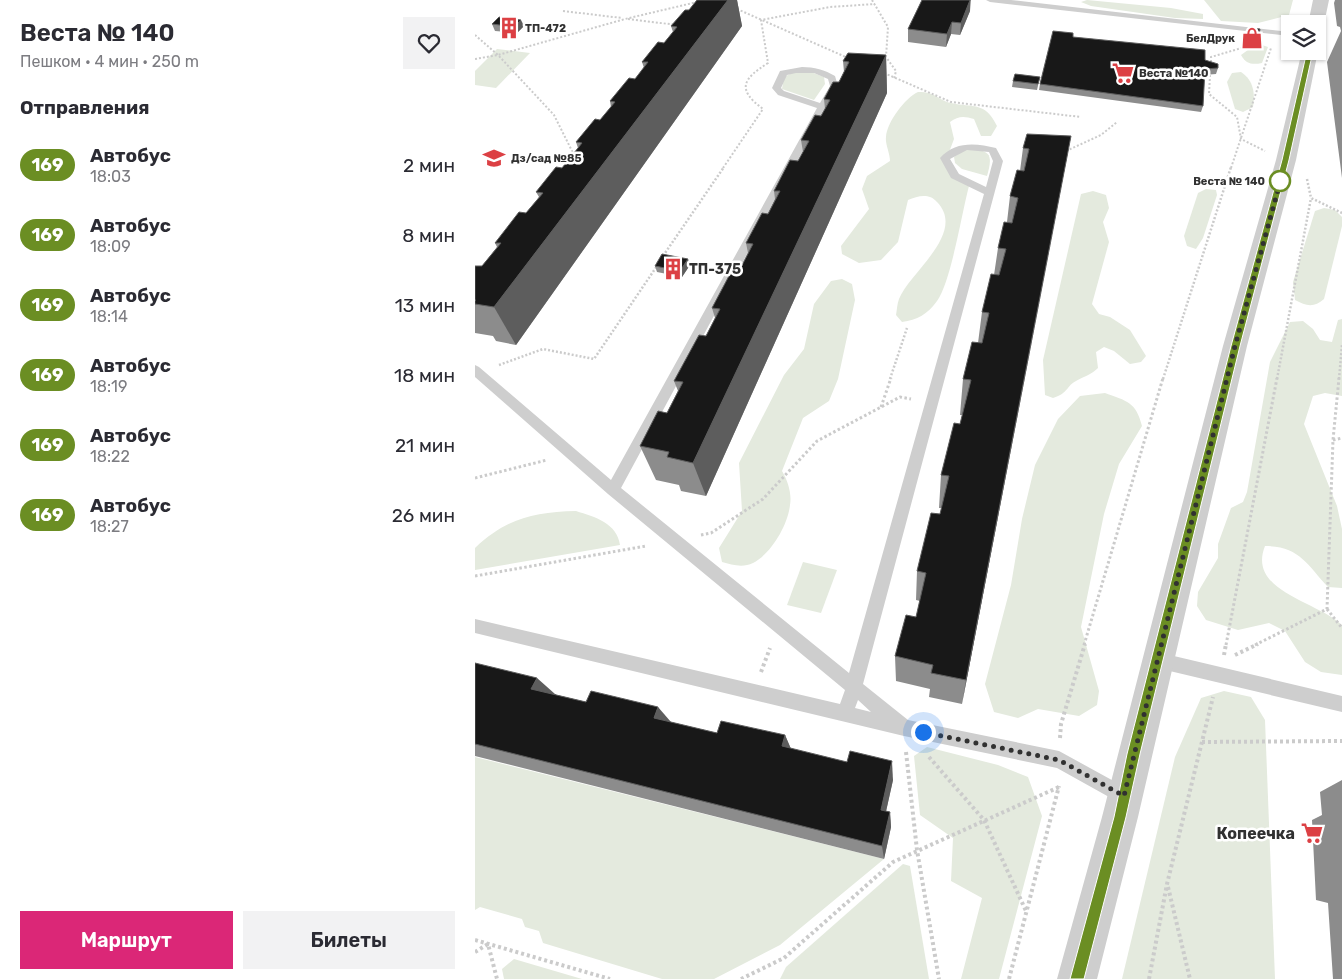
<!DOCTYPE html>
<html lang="ru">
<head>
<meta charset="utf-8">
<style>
  body { margin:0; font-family:Rubik,sans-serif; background:#f2f2f3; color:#2b2b33; height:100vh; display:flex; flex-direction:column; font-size:19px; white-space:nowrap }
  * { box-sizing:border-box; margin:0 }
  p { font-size:16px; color:#7c7c81 }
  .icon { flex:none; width:28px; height:28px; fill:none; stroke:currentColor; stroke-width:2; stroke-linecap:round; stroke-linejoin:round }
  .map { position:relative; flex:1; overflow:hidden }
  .drawer { display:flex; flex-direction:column; background:#fff; width:475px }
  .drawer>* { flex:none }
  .badge { padding:0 10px; border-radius:16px; font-size:18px; line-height:32px }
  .tools { position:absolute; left:806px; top:15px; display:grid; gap:10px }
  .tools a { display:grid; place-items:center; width:45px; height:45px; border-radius:0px; background:#fff; box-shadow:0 1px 4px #0004; font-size:25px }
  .you { position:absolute; width:25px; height:25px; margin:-12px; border:4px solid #fff; border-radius:50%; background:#1a73e8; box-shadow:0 0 0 8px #1a73e833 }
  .map>.badge { position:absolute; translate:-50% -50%; box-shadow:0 0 0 2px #fff }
  h2 { padding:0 20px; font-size:19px; line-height:45px }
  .round { display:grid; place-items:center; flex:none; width:52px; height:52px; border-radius:0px; background:#f2f2f3 }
  .head { display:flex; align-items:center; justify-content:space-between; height:85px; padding:0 20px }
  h1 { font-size:24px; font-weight:600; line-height:38px }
  .action { display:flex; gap:10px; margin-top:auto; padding:10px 20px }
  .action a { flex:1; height:58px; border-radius:0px; background:#db2777; color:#fff; font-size:20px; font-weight:600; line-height:58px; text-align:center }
  .action a+a { background:#f2f2f3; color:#2b2b33 }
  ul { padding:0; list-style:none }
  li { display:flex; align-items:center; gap:15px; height:70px; padding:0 20px }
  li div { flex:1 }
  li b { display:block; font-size:19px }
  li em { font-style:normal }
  li .badge { min-width:55px; font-weight:700; text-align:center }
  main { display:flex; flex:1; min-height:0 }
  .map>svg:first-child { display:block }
</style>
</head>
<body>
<main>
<section class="drawer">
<div class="head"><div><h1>Веста № 140</h1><p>Пешком · 4 мин · 250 m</p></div><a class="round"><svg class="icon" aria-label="heart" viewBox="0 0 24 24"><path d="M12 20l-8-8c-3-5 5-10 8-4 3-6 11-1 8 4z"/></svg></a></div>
<h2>Отправления</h2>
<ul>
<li><span class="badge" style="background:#6b8e23;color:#fff">169</span><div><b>Автобус</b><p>18:03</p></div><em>2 мин</em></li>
<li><span class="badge" style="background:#6b8e23;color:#fff">169</span><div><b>Автобус</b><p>18:09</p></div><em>8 мин</em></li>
<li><span class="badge" style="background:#6b8e23;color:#fff">169</span><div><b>Автобус</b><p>18:14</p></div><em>13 мин</em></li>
<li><span class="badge" style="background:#6b8e23;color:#fff">169</span><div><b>Автобус</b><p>18:19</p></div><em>18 мин</em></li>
<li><span class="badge" style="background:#6b8e23;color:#fff">169</span><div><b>Автобус</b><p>18:22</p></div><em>21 мин</em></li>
<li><span class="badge" style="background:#6b8e23;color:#fff">169</span><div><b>Автобус</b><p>18:27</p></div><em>26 мин</em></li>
</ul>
<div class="action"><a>Маршрут</a><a>Билеты</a></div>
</section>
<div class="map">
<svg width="867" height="979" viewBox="0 0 867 979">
  <rect width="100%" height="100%" fill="#fff"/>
  <g fill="#e4eade">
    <polygon points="612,0 696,8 728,14 728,19 700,18 616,6 606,2"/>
    <polygon points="729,0 818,0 814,15 783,23 746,21"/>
    <path d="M787 45 793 47 787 63C777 65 771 64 766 55L777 47Z"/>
    <polygon points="22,49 55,53 21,88 0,85 0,71"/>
    <polygon points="319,72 336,72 349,77 350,84 339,100 307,89 309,77"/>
    <path d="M766 72C779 81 780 93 778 107L768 112 760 109 752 82 757 73Z"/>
    <path d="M443 92C462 92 462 100 476 103 498 108 510 101 522 126L516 136H506L499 119C489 116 483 116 475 122L479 139 470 163 494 186C487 212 476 282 462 301 453 314 442 320 427 322L421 315C422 310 422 304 424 299 434 273 492 233 462 202 454 193 443 196 433 200L423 242 406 260 384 263 367 254 366 246 394 209 387 189 392 176 415 161C415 153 410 144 411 137 412 122 430 98 443 92Z"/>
    <path d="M490 149C514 150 519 152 512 176L487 169 480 163 479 157Z"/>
    <polygon points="731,189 741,190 742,195 728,238 721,249 712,246 709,236 723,193"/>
    <path d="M618 191 631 195 634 208 628 222 634 242 617 304 624 314 635 317 655 330 671 356 666 362 655 364 639 351 629 347 621 352 623 368C616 375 610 376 601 381 591 386 594 393 578 398L570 395 568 360 606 194Z"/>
    <path d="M849 208 860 210 867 217V226L849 299C839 308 831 306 820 300L818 282 840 211Z"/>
    <path d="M367 279 377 284 380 300 363 379 354 401 328 418 307 471C313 481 317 494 315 505 313 525 296 554 278 563 268 568 257 565 247 562L244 548 267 511 264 463 309 375 329 349 339 304 356 281Z"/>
    <path d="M867 319V396L850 393 838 396 829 424 862 506 867 529V588L853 587C832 564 824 546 790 546 772 591 841 601 867 625V675L846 672 830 662 810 631 794 623 763 630 731 620 722 606 723 592 743 558V544L756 508 768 502 772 492 795 362 815 322 828 321 838 329 845 340 857 342 863 320Z"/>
    <path d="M630 393C652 401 661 402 667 426L644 464 629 514 606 627 624 691 622 705 604 716 563 709 543 718 519 712 510 684 536 585 547 519 560 465 583 419 605 396Z"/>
    <path d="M101 511C120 517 142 523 145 545L0 570V548C32 518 59 512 101 511Z"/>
    <polygon points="328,562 362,570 346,613 312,605"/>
    <polygon points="749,691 776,697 790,720 800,979 647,979 700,757 726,698"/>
    <polygon points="452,747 523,765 553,777 567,816 524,979 486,979 507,898 476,881 478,838 445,815 439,756"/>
    <polygon points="0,757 409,859 305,945 239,979 187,979 68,943 64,931 50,927 47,919 5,907 0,910"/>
    <polygon points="428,864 435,866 454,979 305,979 311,967"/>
    <polygon points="39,959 107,979 29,979 27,969"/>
  </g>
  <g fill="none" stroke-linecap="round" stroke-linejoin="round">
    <g stroke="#cbcbcb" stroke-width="2" stroke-dasharray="2 2" stroke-linecap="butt">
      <polyline points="397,0 413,27 411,57 421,71 419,79"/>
      <polyline points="262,9 373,58"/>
      <polyline points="88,11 147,18"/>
      <polyline points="153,19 202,25"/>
      <polyline points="0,35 23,55 79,115 100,157"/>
      <polyline points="0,59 23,55 150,19 222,2"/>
      <polyline points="736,66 736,57 770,47"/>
      <polyline points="409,73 476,102 606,117"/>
      <polyline points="735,75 734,94 762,117 766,139 790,151"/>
      <polyline points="591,151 626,135 642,122"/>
      <path d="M248 168 288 109C261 89 268 79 293 63L286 20 355 7 400 4"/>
      <polyline points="756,168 796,48"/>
    </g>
    <g stroke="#cbcbcb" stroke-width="2.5" stroke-dasharray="2 2" stroke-linecap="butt">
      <polyline points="832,179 836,198 867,213"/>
      <polyline points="188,256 249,167"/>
      <polyline points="24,365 68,349 119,359 182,266"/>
      <polyline points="415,379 432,328"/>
      <polyline points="688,379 756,167"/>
      <polyline points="802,379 836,198"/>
      <polyline points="864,379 867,345"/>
    </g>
    <g stroke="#cbcbcb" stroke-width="3" stroke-dasharray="2.5 2.5" stroke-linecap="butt">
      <polyline points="406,407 416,378"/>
      <polyline points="858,440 867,438"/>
      <polyline points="0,478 72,460"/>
      <polyline points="226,535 236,533 288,499 342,441 425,397 436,399"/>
      <polyline points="0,576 171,546"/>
      <polyline points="852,609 867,628"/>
      <polyline points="609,645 688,378"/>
      <polyline points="751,645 802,378"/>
      <polyline points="780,645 852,609 858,440 864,378"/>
    </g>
    <g stroke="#cbcbcb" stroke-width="4" stroke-dasharray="3 3" stroke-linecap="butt">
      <polyline points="749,655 751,644"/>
      <polyline points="760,655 783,644"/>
      <polyline points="286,672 295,648"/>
      <polyline points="585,738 586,724 610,644"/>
      <polyline points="727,742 867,741"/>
      <polyline points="431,752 442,850 464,979"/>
      <polyline points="454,757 509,820 551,911"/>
      <polyline points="693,887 715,979"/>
      <polyline points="0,940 135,979"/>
      <polyline points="0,952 13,944 22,979"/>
      <polyline points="266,979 309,958 418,862 584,787"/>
      <polyline points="534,979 584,786"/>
      <polyline points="674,979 692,884 738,697"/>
    </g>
    <g fill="#cecece" fill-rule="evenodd">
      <polygon points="511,0 536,0 815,32 815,36 515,2"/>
      <path d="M327 67C339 67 350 70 360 76L363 86 146 488 374 673 509 194 476 178 465 158C480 141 501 143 521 148L528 161 388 684 433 720 584 751 655 790 658 796 655 802 649 805 643 802 582 768 429 736 0 633V619L365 704 370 690 133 494 0 377V365L4 367 136 480 342 108 303 95 297 88 305 71ZM321 73H339L353 79 355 86 345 103 309 91 306 88 312 75ZM492 150 514 152 518 161 511 187 484 174 475 159ZM383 700 396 712 380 708Z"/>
      <polygon points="682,652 867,696 867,712 682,668 676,665 674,660 676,655"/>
    </g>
    <g fill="#cecece" fill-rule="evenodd">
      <polygon points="838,0 854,0 849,24 842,28 842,24 833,24"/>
      <polygon points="842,50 843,51 821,160 772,346 663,817 622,979 582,979 627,817 748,346 801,160 827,51"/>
    </g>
  </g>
  <g fill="#8c8c8c">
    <polygon points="222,0 262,0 267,26 41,345 21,341 18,336 0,333 0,266 7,266 22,247 20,243 51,213 64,197 61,192 87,168 103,148 101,142 125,120 136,107 135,101 160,79 169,68 167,62 189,43 198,32 196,26 214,10"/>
    <polygon points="447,0 496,0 495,11 485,35 476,34 471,47 433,42 433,29"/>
    <polygon points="860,0 867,0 867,178 852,62 866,31 865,27 862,26 859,3"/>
    <polygon points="17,24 49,26 42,33 20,31"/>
    <polygon points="775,28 784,35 782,42 772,40 772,34"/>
    <polygon points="598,37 730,60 743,68 741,74 729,75 728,106 726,112 564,90 565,84"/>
    <polygon points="411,55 412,93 231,496 206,491 204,485 181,480 165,446 192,413 203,391 199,381 231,336 240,318 237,308 262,275 273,253 271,243 293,214 300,199 299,191 323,161 328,152 326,140 346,116 350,109 349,99 364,82 369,72 368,61"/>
    <polygon points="565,77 562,90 537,87 538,81"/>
    <polygon points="596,136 487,704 454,697 455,689 421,681 420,656 441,617 445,601 441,600 442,571 465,514 467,508 464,508 466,475 485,424 488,415 485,415 488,379 503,343 507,312 519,275 523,248 532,222 535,196 545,171 548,148"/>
    <polygon points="215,265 207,277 182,272 180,266"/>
    <polygon points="0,663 82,695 242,733 310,735 316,749 418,780 411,811 415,812 416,827 409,859 0,756"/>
    <polygon points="867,780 867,979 858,979 853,903 841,900 837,820 847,815 845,792"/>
  </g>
  <g fill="#5d5d5d">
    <polygon points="253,0 262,0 267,26 41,345 19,307"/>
    <polygon points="495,0 495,11 485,35 486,23"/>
    <polygon points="46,20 49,26 42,33 39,27"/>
    <polygon points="477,22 476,34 471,47 472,34"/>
    <polygon points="411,55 412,93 231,496 218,463"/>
    <polygon points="589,175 487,704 491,680"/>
    <polygon points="213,259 215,265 207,277 205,271"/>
    <polygon points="62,678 89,702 56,689"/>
    <polygon points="183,707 202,729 179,718"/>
    <polygon points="310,735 319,756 307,746"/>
    <polygon points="417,761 418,780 408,825 406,810"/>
    <polygon points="415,812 416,827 409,859 407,846"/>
  </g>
  <g fill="#181818" stroke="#5d5d5d">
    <polygon points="222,0 253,0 19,307 0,304 0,301 1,300 0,300 0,266 7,266 26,243 20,243 44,212 51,213 68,193 61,192 81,167 87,168 107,143 101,142 120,119 125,120 140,102 135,101 154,78 160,79 173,62 167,62 183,42 189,43 202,27 196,26 210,10 214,10"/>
    <polygon points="447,0 495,0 486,23 477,22 472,34 433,29"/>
    <polygon points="24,17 46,20 39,27 17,24"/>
    <polygon points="775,28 785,29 784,35 774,34"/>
    <polygon points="578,31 598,33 598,37 730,50 730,60 743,64 743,68 730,69 728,106 565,84"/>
    <polygon points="373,53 411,55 218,463 192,457 194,452 165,446 183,411 192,413 208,382 199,381 224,335 231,336 245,309 237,308 255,274 262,275 278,244 271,243 287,213 293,214 305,191 299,191 315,160 323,161 334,141 326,140 340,115 346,116 355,100 349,99 358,82 364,82 374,62 368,61"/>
    <polygon points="540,74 565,77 563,84 538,81"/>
    <polygon points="552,134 596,136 491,680 456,673 458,665 420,656 431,615 441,617 451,573 442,571 456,513 465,514 474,476 466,475 479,423 485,424 496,380 488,379 497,342 507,343 514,313 507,312 516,274 524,275 527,264 531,249 523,248 529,222 537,223 543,198 535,196 542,170 549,171 554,149 548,148"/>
    <polygon points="187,254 213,259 205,271 180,266"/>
    <polygon points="0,663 62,678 56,689 111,702 116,691 183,707 179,718 242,733 246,721 310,735 307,746 372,762 375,751 417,761 406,810 415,812 407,846 0,744"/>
  </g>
  <polygon fill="#6b8e23" stroke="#fff" points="835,49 838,51 814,160 765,346 665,754 651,817 609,979 595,979 639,817 652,754 756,346 807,160 832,51"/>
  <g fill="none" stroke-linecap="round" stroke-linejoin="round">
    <polyline stroke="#313131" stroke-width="5" stroke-dasharray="0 9" points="448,732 584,760 649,796 760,346 806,179 805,181"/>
  </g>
  <defs>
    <g id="building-bare" transform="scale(1.725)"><path d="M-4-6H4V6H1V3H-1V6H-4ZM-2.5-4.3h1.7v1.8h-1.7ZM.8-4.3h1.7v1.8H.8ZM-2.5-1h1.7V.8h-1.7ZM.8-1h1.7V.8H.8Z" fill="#dc4044" stroke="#fff" stroke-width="2.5" paint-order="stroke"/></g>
    <g id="shop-bare" transform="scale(1.725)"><path d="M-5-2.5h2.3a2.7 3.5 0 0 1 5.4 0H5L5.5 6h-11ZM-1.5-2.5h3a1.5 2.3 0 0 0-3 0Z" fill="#dc4044" stroke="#fff" stroke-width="2.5" paint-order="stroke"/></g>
    <g id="supermarket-bare" transform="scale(1.725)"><path d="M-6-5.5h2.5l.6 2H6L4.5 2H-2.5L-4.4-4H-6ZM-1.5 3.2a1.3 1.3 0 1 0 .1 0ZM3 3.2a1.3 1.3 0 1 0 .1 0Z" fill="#dc4044" stroke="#fff" stroke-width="2.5" paint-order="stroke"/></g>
    <g id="school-bare" transform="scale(1.725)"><path d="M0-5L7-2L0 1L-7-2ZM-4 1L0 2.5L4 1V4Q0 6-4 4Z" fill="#dc4044" stroke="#fff" stroke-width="2.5" paint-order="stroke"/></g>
  </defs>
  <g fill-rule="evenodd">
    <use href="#building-bare" x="34" y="28"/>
    <use href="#shop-bare" x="777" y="38"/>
    <use href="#supermarket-bare" x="648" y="73"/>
    <use href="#school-bare" x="19" y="158"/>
    <use href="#building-bare" x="198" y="269"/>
    <use href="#supermarket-bare" x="837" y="833"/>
  </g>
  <circle fill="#fff" stroke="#6b8e23" stroke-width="2.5" cx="805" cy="181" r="10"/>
  <g text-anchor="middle" stroke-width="5" stroke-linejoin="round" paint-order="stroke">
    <g font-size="11" font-weight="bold" fill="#313131" stroke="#fff" text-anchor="start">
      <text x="50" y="32">ТП-472</text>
      <text x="760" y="42" text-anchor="end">БелДрук</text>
      <text x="664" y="77">Веста №140</text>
      <text x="36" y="162">Дз/сад №85</text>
    </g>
    <g font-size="11" font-weight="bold" fill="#313131" stroke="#fff" text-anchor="end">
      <text x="790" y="185">Веста № 140</text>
    </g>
    <g font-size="14" font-weight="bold" fill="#313131" stroke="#fff" text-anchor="start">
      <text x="214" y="274">ТП-375</text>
    </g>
    <g font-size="16" font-weight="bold" fill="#313131" stroke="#fff" text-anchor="end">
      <text x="820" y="839">Копеечка</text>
    </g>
  </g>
</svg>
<div class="tools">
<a><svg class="icon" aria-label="layers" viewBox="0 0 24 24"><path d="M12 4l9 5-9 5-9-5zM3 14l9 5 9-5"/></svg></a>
</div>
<div class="you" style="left:448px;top:732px"></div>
</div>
</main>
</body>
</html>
